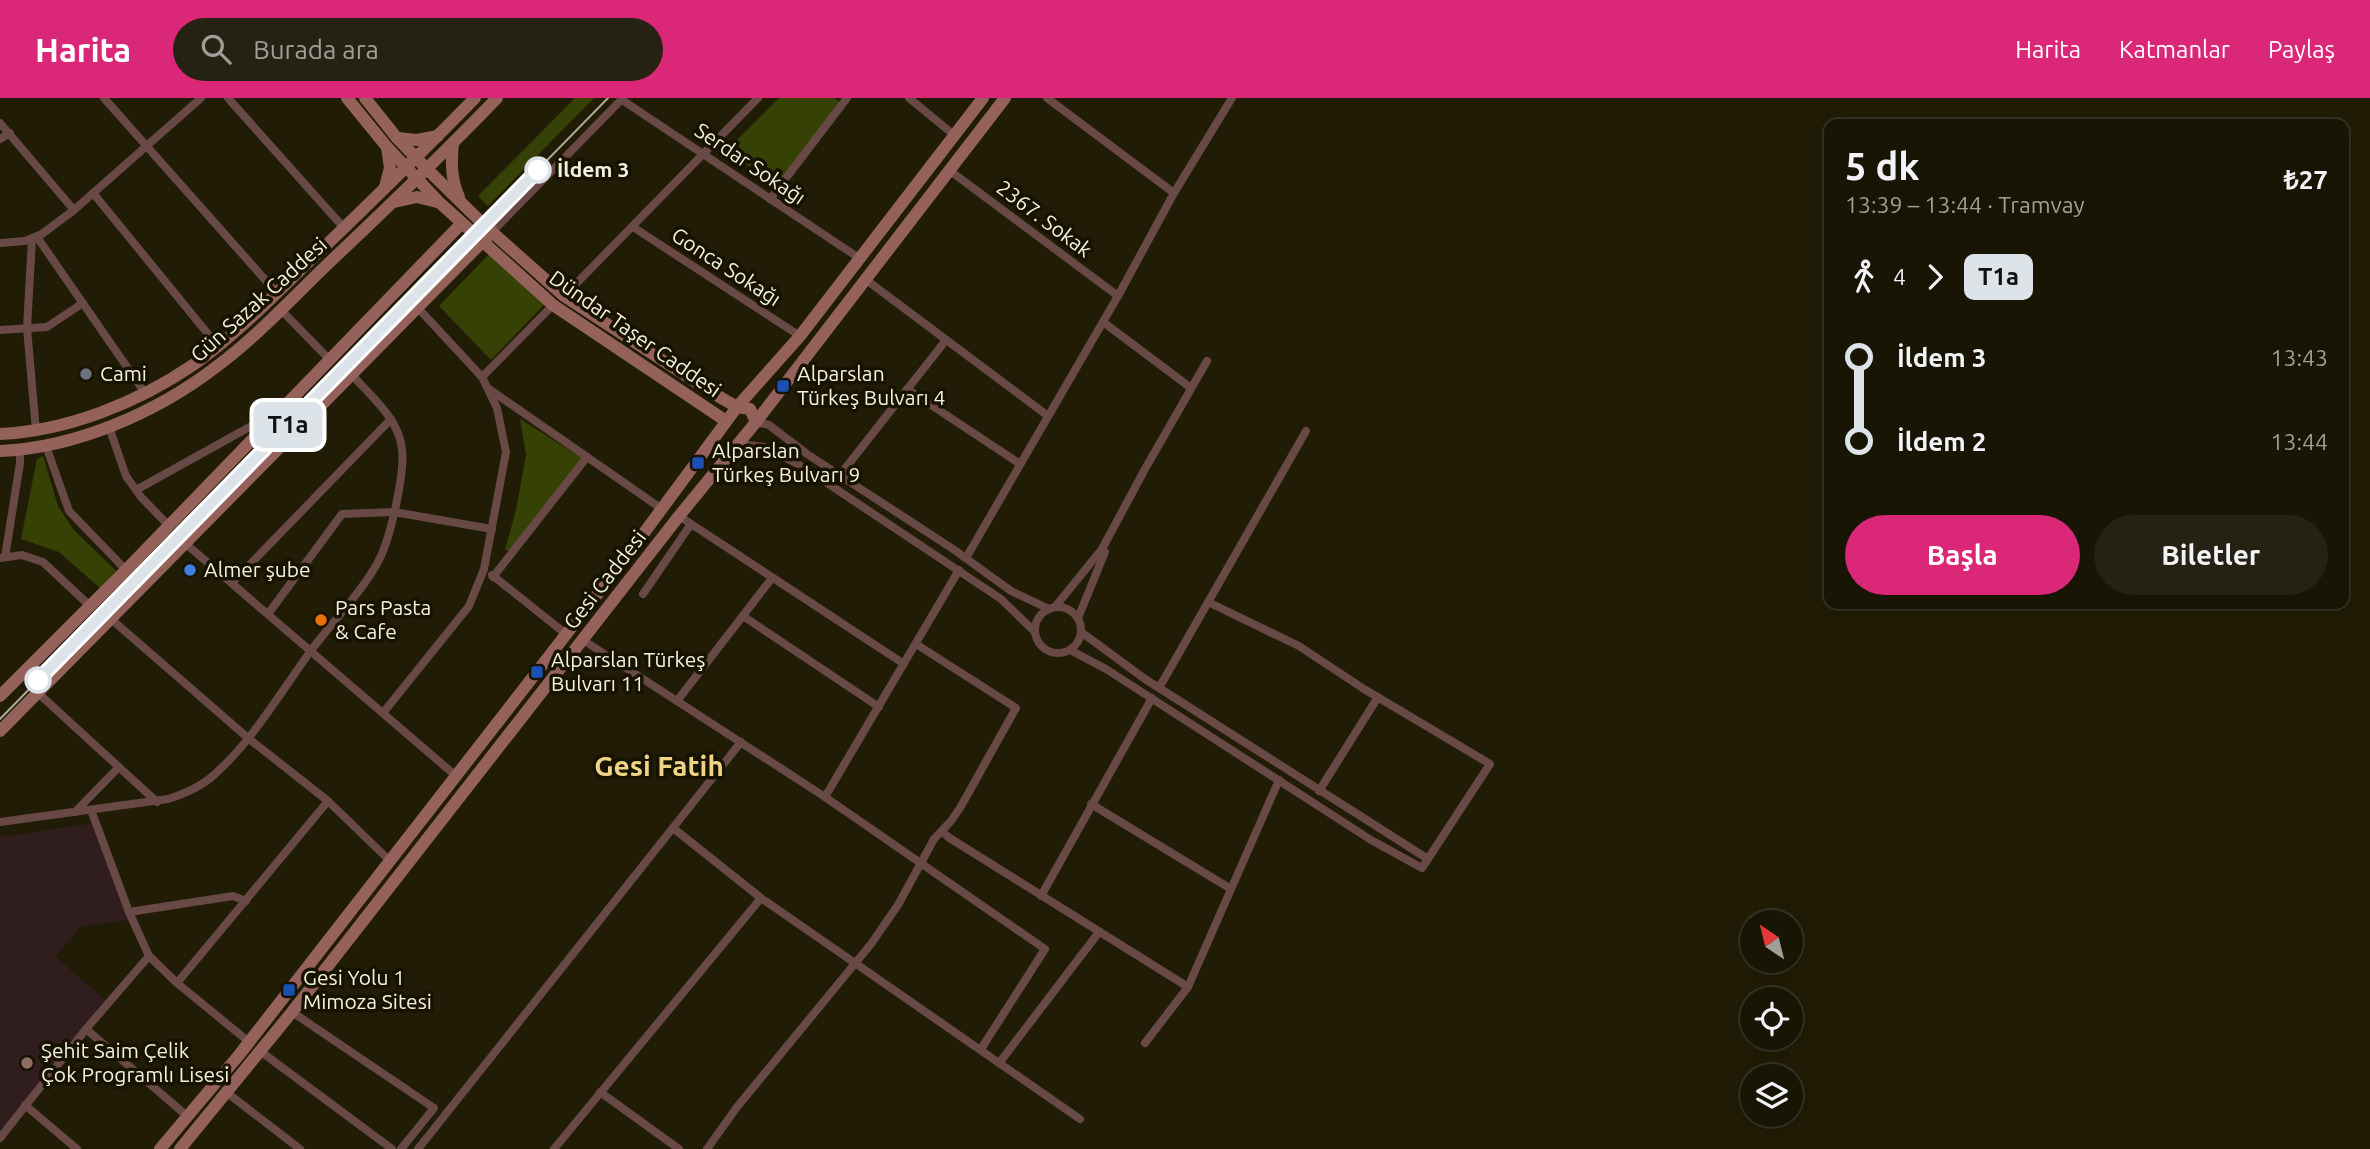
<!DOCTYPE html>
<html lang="tr">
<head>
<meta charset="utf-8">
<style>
  body { margin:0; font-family:Ubuntu,sans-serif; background:#262213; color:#f1f3f6; height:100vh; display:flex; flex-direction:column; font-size:26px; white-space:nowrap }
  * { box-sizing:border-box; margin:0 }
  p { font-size:23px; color:#9f9f9a }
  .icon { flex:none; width:38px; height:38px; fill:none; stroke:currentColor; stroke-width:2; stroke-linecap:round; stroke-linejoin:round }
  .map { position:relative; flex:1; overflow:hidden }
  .details { position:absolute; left:1824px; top:21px; width:525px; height:490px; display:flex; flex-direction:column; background:#191504; border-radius:14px; box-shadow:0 4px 18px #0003,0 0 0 2px #373426 }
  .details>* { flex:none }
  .badge { padding:0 14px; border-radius:10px; font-size:24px; line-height:46px }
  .needle { width:46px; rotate:325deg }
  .fabs { position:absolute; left:1740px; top:812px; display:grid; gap:14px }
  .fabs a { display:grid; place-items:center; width:63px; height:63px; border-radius:50%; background:#191504; box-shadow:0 4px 18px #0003,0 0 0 2px #373426; font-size:35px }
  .map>.badge { position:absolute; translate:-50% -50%; box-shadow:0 0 0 4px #fff }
  .legs { display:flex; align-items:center; gap:10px; height:77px; padding:0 21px; font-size:23px }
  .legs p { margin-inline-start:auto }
  .overview { display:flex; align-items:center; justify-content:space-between; height:119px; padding:0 21px }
  h1 { font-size:38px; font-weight:600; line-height:52px }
  .button { display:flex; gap:14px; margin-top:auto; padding:14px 21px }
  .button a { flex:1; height:80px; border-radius:42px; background:#db2777; color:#fff; font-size:28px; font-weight:600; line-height:80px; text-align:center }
  .button a+a { background:#262213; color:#f1f3f6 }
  ul { padding:0 21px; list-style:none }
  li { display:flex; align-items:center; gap:24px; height:84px; font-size:26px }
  li i { display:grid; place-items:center; width:10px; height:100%; margin:0 9px; background:currentColor }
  li i::after { content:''; width:18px; height:18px; margin:-9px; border:5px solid; border-radius:50%; background:#191504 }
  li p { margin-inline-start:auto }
  li:first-child i { background:linear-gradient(#0000 50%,currentColor 0) }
  li:last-child i { background:linear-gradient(currentColor 50%,#0000 0) }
  header { display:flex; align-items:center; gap:42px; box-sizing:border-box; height:98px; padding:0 35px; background:#db2777; color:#fff }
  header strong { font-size:33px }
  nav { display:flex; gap:38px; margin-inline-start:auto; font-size:24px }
  .search { width:490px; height:63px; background:#262213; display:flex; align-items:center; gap:18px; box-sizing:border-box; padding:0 24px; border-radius:38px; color:#9f9f9a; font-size:26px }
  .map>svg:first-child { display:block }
</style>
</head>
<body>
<header>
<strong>Harita</strong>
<div class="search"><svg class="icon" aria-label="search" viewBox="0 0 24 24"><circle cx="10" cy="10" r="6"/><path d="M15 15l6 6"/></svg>Burada ara</div>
<nav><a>Harita</a><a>Katmanlar</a><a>Paylaş</a></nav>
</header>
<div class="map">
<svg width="2370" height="1051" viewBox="0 0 2370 1051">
  <rect width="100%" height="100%" fill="#211c05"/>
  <polygon fill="#301d1d" points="95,725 129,822 82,828 55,858 105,902 2,1031 0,1028 0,739"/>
  <g fill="#364205">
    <polygon points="575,0 594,0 488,108 478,98"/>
    <polygon points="779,0 834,0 842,6 779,89 726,53"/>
    <polygon points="490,155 544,207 491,262 439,208"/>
    <polygon points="520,321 585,362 510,453 505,452 516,412 526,357"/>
    <polygon points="43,358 58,408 73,431 116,473 100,490 59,454 21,441 37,361"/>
  </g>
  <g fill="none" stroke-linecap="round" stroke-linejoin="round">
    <g stroke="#694945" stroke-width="8">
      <polyline points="104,0 276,194"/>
      <polyline points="228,0 344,130"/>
      <polyline points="909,0 954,37"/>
      <polyline points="622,2 859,160"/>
      <polyline points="0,25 74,112"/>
      <polyline points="0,41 10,35"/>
      <polyline points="949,72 1118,198"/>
      <polyline points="93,95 217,247"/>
      <polyline points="1174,95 1232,0"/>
      <polyline points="770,101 847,0"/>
      <polyline points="633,129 800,238"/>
      <polyline points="492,134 623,0"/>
      <polyline points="37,139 145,295"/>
      <polyline points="32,141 27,230 36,333"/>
      <polyline points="0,145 25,143 42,136 74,112 201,0"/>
      <polyline points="865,181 1048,318"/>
      <polyline points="564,198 758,0"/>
      <polyline points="280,211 329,261"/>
      <polyline points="1103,224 1191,290"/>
      <polyline points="0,232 47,229 83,205"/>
      <polyline points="482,279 553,207"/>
      <polyline points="489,291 662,411"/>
      <polyline points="907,291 1020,366"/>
      <polyline points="756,324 769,327 807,356 953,451 1011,493 1049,511"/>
      <polyline points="109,329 126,378 141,399 169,428"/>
      <polyline points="738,346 765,349 803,369 1001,501 1035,534"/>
      <polyline points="46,348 69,413 126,472"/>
      <polyline points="840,377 946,242"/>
      <polyline points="136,392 271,317"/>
      <polyline points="679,418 904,566"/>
      <polyline points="186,446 456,678"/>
      <polyline points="5,459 20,365 20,352"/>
      <polyline points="0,460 22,457 43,464 90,508"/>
      <polyline points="966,460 1118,198 1174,95 1047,0"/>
      <polyline points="492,477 566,536"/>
      <polyline points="493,479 587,359"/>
      <polyline points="232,485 391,321"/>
      <polyline points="643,496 691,426"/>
      <polyline points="1055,509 1102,451 1145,371 1207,263"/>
      <circle cx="1058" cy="532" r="23"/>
      <polyline points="268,516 342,416 394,414 492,431"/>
      <polyline points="743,518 879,609"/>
      <polyline points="1078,520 1105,454"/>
      <polyline points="111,521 248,640 328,703 390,763"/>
      <polyline points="1081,534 1145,581 1428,761"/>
      <polyline points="583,542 825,699 1045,851 981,951"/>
      <polyline points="1070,552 1106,571 1371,742 1422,770 1490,666 1364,591 1299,548 1208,504"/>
      <polyline points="1159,590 1306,333"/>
      <polyline points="38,595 157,704"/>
      <polyline points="677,603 772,480"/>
      <polyline points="383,615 469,508 484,471 506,354 497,310 482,279 418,210"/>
      <polyline points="1319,693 1378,599"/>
      <polyline points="825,699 959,472"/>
      <polyline points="1091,706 1231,791"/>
      <polyline points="91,712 129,814 149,858"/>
      <polyline points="75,714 119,669"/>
      <path d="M0 724 168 701C184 696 202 688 215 676 253 642 280 595 310 554 331 525 365 491 380 460 391 437 405 375 402 351 399 321 371 298 352 277"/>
      <polyline points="673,730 761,800 1080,1021"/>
      <polyline points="942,733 948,739 1188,889"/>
      <polyline points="1041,798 1152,600"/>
      <polyline points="129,814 233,798 246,803"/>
      <polyline points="177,885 328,703"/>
      <polyline points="292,914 434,1010 401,1051"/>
      <polyline points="86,931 187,1018"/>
      <polyline points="1145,945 1188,889 1279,682"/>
      <polyline points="260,953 392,1051"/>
      <polyline points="1000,964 1099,834"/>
      <polyline points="226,994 300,1051"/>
      <polyline points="600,994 679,1051"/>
      <polyline points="25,1007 77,1051"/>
      <polyline points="0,1040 86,931 149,858 177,885 249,944"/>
      <polyline points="418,1051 741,644"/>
      <polyline points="554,1051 761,800"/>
      <polyline points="707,1051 737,1009 871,846 898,807 934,741 951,723 960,710 1016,610 916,546"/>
    </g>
    <g stroke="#95625b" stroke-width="12">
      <polyline points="347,0 387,49 440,105 553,207 726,323"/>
      <polyline points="365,0 397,40 427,71 484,127 564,198 711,294 737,309 750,311 756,324"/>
      <polyline points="397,40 417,42 438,38"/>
      <path d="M453 45C451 65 451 81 459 99"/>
      <polyline points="385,89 390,70 387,49"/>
      <polyline points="394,104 417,99 437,104"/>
      <path d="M0 336C67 333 137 305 193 267 239 235 279 192 320 153 372 103 424 52 475 0"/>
      <path d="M0 353C75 350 156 315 216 269 258 238 295 197 333 161 389 108 444 55 497 0"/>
      <polyline points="0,598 126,472 462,125"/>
      <polyline points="0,633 492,134"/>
      <polyline points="160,1051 239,957 627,458 737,309 800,238 983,0"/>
      <polyline points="180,1051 292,914 679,418 756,324 1005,0"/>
    </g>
    <polyline stroke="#aeaa98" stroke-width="2" points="0,621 608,0"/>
  </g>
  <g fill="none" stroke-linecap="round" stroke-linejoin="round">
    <g stroke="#fff" stroke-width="16">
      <polyline id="line-1" points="38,582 538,72"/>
    </g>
    <use href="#line-1" stroke="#dce3e9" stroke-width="10"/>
  </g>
  <g fill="#fff" stroke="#dce3e9" stroke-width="3.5">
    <circle cx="538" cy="72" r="12"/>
    <circle cx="38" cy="582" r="12"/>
  </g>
  <circle fill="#6b7280" stroke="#181300" stroke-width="2.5" cx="86" cy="276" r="7"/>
  <g fill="#1a4fb4" stroke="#181300" stroke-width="2.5">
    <rect x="776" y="281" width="14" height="14" rx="3.5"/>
    <rect x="691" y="358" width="14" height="14" rx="3.5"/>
    <rect x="530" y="567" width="14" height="14" rx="3.5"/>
    <rect x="282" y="885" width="14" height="14" rx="3.5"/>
  </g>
  <circle fill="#3f7fe0" stroke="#181300" stroke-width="2.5" cx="190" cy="472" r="7"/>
  <circle fill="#e8710a" stroke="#181300" stroke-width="2.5" cx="321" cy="522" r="7"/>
  <circle fill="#8d6e63" stroke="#181300" stroke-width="2.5" cx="27" cy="965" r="7"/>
  <g text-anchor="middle" stroke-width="7" stroke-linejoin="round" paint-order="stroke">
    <g font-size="21" fill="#f4f1e2" stroke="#181300">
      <text transform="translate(750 66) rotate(34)" y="7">Serdar Sokağı</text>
      <text transform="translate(1044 121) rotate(37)" y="7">2367. Sokak</text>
      <text transform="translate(726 169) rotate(33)" y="7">Gonca Sokağı</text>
      <text transform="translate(259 202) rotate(-42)" y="7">Gün Sazak Caddesi</text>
      <text transform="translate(635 236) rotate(35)" y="7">Dündar Taşer Caddesi</text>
      <text transform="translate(605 482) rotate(-52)" y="7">Gesi Caddesi</text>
    </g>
    <g font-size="21" font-weight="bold" fill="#f4f1e2" stroke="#181300" text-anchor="start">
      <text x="557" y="79">İldem 3</text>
    </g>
    <g font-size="21" fill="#f4f1e2" stroke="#181300" text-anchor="start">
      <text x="100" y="283">Cami</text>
      <text x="797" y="283">Alparslan<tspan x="797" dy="24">Türkeş Bulvarı 4</tspan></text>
      <text x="712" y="360">Alparslan<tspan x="712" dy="24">Türkeş Bulvarı 9</tspan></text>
      <text x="204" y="479">Almer şube</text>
      <text x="335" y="517">Pars Pasta<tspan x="335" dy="24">&amp; Cafe</tspan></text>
      <text x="551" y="569">Alparslan Türkeş<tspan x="551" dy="24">Bulvarı 11</tspan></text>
      <text x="303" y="887">Gesi Yolu 1<tspan x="303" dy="24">Mimoza Sitesi</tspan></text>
      <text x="41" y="960">Şehit Saim Çelik<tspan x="41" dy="24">Çok Programlı Lisesi</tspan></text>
    </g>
    <g font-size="28" font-weight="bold" fill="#efd387" stroke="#181300">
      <text x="659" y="678">Gesi Fatih</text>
    </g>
  </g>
</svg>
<div class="fabs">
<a><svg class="needle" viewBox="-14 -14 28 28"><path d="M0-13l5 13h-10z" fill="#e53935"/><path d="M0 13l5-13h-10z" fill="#9f9f9a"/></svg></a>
<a><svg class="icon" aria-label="locate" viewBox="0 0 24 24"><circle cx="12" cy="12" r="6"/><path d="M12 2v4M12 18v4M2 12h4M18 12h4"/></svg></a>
<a><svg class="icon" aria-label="layers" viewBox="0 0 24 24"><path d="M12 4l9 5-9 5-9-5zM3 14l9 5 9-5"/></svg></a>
</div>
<b class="badge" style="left:288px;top:327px;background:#dce3e9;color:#111">T1a</b>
<section class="details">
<div class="overview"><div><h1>5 dk</h1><p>13:39 – 13:44 · Tramvay</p></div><b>₺27</b></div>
<div class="legs"><svg class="icon" aria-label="walk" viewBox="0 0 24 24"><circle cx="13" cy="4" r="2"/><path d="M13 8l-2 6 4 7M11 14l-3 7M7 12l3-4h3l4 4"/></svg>4<svg class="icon" aria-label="forward" viewBox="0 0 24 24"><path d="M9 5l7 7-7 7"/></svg><b class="badge" style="background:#dce3e9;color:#111">T1a</b></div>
<ul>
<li><i style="color:#dce3e9"></i><b>İldem 3</b><p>13:43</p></li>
<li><i style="color:#dce3e9"></i><b>İldem 2</b><p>13:44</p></li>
</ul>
<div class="button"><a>Başla</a><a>Biletler</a></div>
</section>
</div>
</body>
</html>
